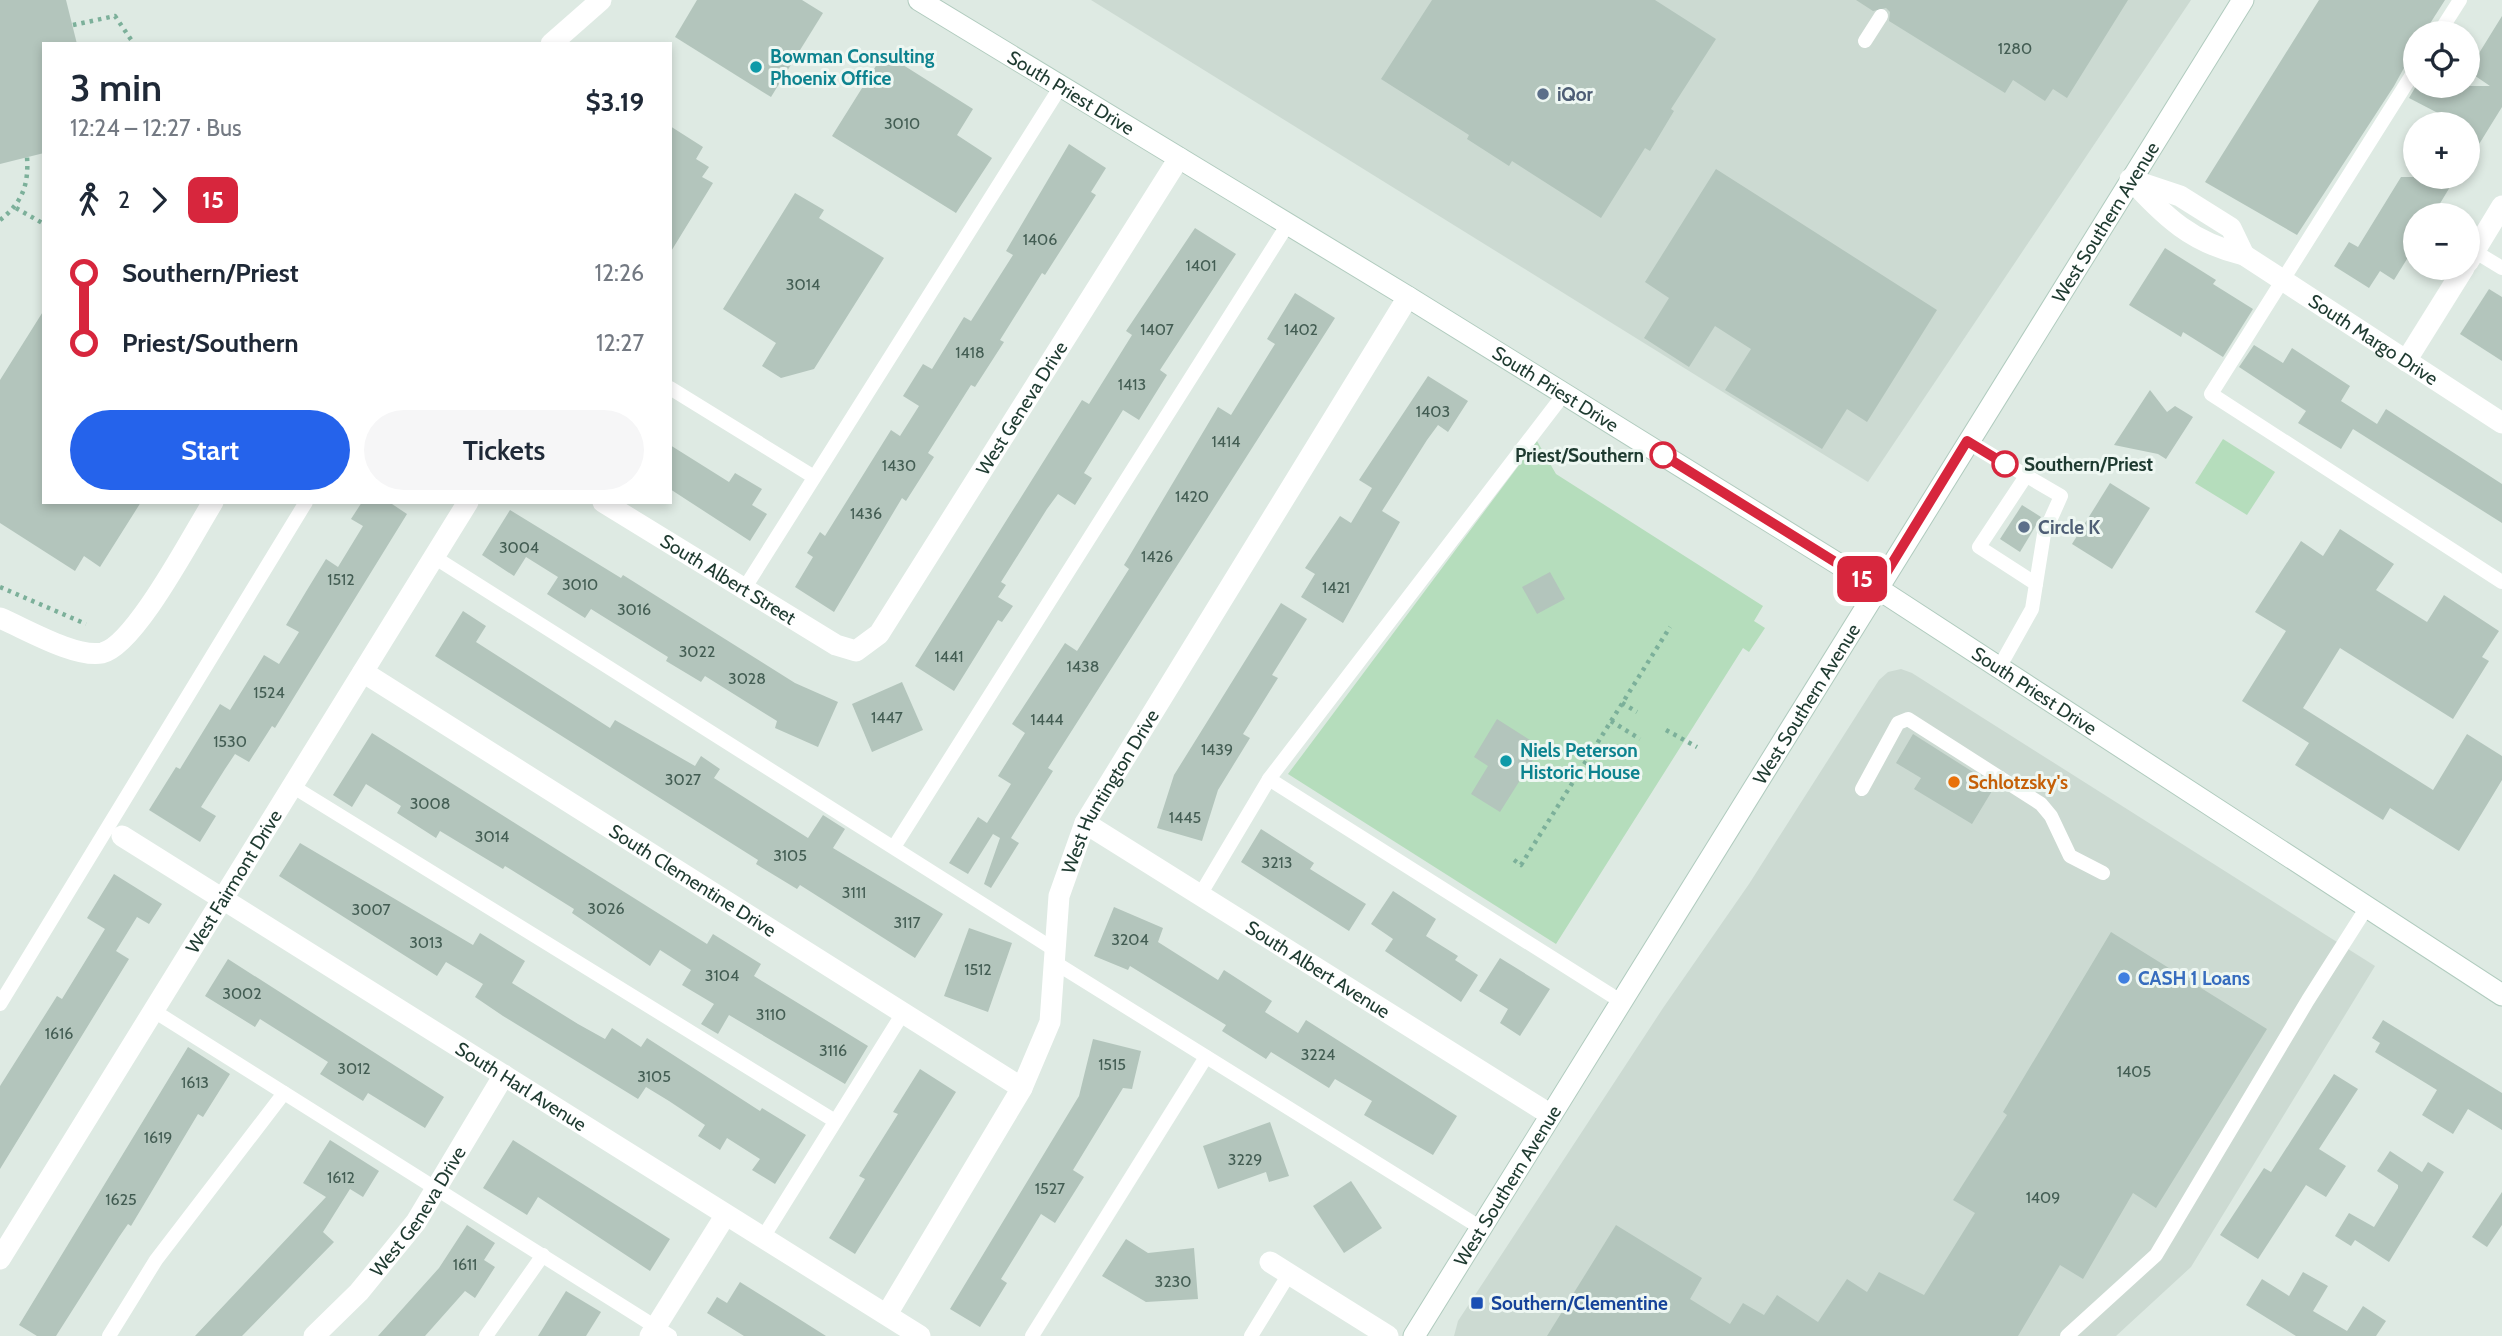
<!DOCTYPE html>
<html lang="en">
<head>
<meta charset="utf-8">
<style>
  body { margin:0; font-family:Cabin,sans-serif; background:#f6f6f7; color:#1f2937; height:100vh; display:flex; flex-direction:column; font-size:26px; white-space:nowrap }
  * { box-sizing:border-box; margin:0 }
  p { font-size:23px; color:#747a83 }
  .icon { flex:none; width:38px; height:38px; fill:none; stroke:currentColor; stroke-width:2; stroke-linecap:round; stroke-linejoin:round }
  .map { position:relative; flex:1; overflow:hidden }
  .details { position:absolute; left:42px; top:42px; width:630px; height:462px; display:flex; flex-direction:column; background:#fff; border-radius:0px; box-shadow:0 4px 10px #0003 }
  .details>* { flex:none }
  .badge { padding:0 14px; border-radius:10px; font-size:24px; line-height:46px }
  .fabs { position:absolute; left:2403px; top:21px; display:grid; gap:14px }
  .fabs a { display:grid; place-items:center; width:77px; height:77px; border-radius:50%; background:#fff; box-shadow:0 4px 10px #0003; font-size:35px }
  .map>.badge { position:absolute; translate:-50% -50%; box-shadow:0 0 0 4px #fff }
  .legs { display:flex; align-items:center; gap:10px; height:77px; padding:0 28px; font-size:23px }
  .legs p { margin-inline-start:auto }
  .summary { display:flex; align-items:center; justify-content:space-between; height:119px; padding:0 28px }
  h1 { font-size:38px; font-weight:600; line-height:52px }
  .primary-button { display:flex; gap:14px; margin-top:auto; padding:14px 28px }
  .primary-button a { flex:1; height:80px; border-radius:42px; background:#2563eb; color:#fff; font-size:28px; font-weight:600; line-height:80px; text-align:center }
  .primary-button a+a { background:#f6f6f7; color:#1f2937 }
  ul { padding:0 28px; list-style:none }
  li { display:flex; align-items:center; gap:24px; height:70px; font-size:26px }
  li i { display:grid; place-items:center; width:10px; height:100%; margin:0 9px; background:currentColor }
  li i::after { content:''; width:18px; height:18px; margin:-9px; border:5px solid; border-radius:50%; background:#fff }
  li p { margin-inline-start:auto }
  li:first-child i { background:linear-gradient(#0000 50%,currentColor 0) }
  li:last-child i { background:linear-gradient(currentColor 50%,#0000 0) }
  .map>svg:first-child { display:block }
</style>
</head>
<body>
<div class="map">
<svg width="2502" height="1336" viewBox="0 0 2502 1336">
  <rect width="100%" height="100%" fill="#deeae3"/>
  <g fill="#ccdad2">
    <polygon points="1091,0 2191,0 1868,482"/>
    <polygon points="1901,669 1912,673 2375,966 2191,1267 2116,1336 1454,1336 1458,1321 1663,1008 1749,884 1879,680 1888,672"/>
  </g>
  <g fill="#b5ddbc">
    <polygon points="2223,439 2275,472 2247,515 2195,483"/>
    <polygon points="1537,441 1556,474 1763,606 1754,621 1765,628 1749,652 1743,648 1556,944 1288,774"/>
  </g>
  <g fill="#b3c5bc">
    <polygon points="0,0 66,0 77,44 44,44 44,153 0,164"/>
    <polygon points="697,0 802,0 823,13 771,97 675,37"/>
    <polygon points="1432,0 1655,0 1716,39 1671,109 1674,111 1650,151 1645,148 1601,218 1512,161 1509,166 1467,139 1469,135 1381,79"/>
    <polygon points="1856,0 2128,0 2067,98 2053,89 2045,101 2013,80 2005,93 1889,21 1890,12 1886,8 1873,11"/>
    <polygon points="2319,0 2445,0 2424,33 2415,33 2415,48 2394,86 2297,235 2205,182"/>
    <polygon points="2502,16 2502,107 2468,162 2468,124 2459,124 2409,98 2416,86 2490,86 2468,71"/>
    <polygon points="884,53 973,109 957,135 992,158 956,213 832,136"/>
    <polygon points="670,126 703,147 696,159 709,167 702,177 713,183 670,253"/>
    <polygon points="1069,144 1106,168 1091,192 1096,195 1045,275 1042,273 1000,340 1004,342 975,387 971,385 928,453 934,457 906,501 902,498 834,612 795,587 813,557 807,553 820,532 825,536 891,430 900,436 919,406 903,396 923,364 932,369 964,317 971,321 1013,255 1006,251"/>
    <polygon points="1716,169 1937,310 1867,422 1847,409 1822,449 1725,390 1751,349 1715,326 1689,367 1644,338 1669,298 1645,282"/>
    <polygon points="2401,177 2456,177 2433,215 2415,215 2415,246 2394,280 2380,271 2369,288 2334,266 2349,242 2358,247"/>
    <polygon points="795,193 824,210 819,218 884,258 814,369 781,378 762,366 776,343 723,309"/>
    <polygon points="1195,228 1236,254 1160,370 1167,375 1139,420 1123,410 1084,473 1092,478 1075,505 1058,494 1047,509 1001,582 1006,585 998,597 1013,606 1002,622 998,620 954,691 915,666 1082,400 1089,404 1132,335 1126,331"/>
    <polygon points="2165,248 2216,280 2213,284 2253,309 2223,357 2183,332 2181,337 2129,305"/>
    <polygon points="2489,289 2502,297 2502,361 2460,334"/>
    <polygon points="1295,293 1335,318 1048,768 1053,771 1011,838 1019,843 991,888 984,884 1000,838 993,834 968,874 949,863 978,817 987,823 1011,784 998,776 1025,733 1012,724 1065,643 1077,651 1129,569 1124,565 1218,407 1231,415 1275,344 1267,339"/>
    <polygon points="44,310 44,502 141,502 100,567 84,556 75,571 0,523 0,380"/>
    <polygon points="2254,345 2283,363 2292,348 2350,386 2341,401 2377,424 2386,409 2502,484 2502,523 2353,429 2341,449 2298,423 2306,411 2239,367"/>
    <polygon points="1428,376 1468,401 1448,432 1438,425 1427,440 1382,511 1400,522 1343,623 1301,597 1315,574 1305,568 1340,516 1351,523 1372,488 1359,480"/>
    <polygon points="2150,390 2167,412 2175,406 2193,417 2166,459 2158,454 2114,445"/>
    <polygon points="670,445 729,482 735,473 762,489 752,505 767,514 750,541 670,489"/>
    <polygon points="2110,483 2150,508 2112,569 2072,544"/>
    <polygon points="362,502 389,502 407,514 275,728 272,726 249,762 235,754 225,769 201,807 216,816 200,842 149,810 176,767 180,769 220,704 230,710 264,655 279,664 299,632 286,625 307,590 326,559 338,567 363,526 351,519"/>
    <polygon points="2022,505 2041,517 2020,552 2000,539"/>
    <polygon points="510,510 621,578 623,575 795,683 838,702 818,747 775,728 777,721 705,676 701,682 666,661 668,657 591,609 585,618 547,594 558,577 526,557 514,576 482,555"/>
    <polygon points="2340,529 2394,564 2376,590 2427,622 2444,595 2499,631 2482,657 2489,661 2453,719 2340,648 2303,708 2433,790 2467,734 2502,756 2502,780 2459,851 2390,808 2383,820 2295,765 2309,743 2242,701 2286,631 2255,612 2301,541 2323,556"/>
    <polygon points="1550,572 1565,599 1537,614 1522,587"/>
    <polygon points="1281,603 1307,619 1272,675 1278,678 1243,734 1250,738 1218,790 1202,841 1157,828 1174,775"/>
    <polygon points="463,611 486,626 476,642 610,728 615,720 695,766 701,756 720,769 714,778 808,838 823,815 845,829 833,848 943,914 915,958 800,885 797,889 756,864 758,860 435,656"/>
    <polygon points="902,682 923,730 872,752 852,704"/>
    <polygon points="1497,719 1541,747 1500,812 1471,794 1488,766 1474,757"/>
    <polygon points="372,733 707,944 713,934 761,964 754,976 868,1046 845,1084 729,1015 718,1034 701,1024 714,1004 682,985 691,970 660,950 650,966 572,913 574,909 505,866 503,869 440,831 436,838 397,813 401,806 366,784 352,807 333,795"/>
    <polygon points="1913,734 1995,786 1972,824 1914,789 1921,778 1896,763"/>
    <polygon points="1261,829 1314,863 1310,869 1366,904 1349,931 1241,862"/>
    <polygon points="300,843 473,945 480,933 525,961 512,983 578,1024 605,1039 612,1028 641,1047 647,1038 760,1111 762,1108 806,1135 775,1184 752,1170 760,1159 727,1138 720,1150 698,1136 705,1125 669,1101 646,1087 638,1099 503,1016 475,997 483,984 446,962 437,976 279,876"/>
    <polygon points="114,874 162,904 149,924 137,917 116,951 129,959 0,1169 0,1086 57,996 62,999 105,929 87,918"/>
    <polygon points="1393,891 1436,919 1426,936 1458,956 1455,960 1478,975 1461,1002 1385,951 1393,939 1371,924"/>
    <polygon points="1114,907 1163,928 1158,942 1218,980 1224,970 1272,1001 1265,1012 1298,1033 1306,1020 1457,1116 1433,1155 1364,1115 1372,1101 1335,1079 1329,1088 1271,1052 1266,1059 1222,1031 1226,1025 1130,966 1128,970 1094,956"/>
    <polygon points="969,928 1012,943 988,1012 944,996"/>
    <polygon points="2111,932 2267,1029 2156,1208 2133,1193 2083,1279 2060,1265 2018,1336 1547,1336 1616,1225 1702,1278 1690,1299 1730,1324 1743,1303 1764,1315 1777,1295 1818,1322 1847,1279 1867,1292 1879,1272 1924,1295 1975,1213 1953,1200 2007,1115 2003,1112"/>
    <polygon points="1500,958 1550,989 1520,1036 1500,1023 1508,1009 1479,991"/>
    <polygon points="228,959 444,1097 425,1128 368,1093 363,1101 320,1074 328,1062 260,1019 255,1027 205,996"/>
    <polygon points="2383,1020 2502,1093 2502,1130 2468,1109 2453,1134 2422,1115 2437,1090 2375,1052 2380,1043 2372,1038"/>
    <polygon points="1093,1039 1141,1051 1132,1089 1123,1088 1073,1170 1084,1177 1055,1223 1041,1214 1001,1279 1007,1283 980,1327 950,1309 1079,1096"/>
    <polygon points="188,1047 230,1074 203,1117 198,1114 131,1226 128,1224 119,1237 56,1336 37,1336 19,1325"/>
    <polygon points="920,1069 956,1092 855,1254 829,1238 865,1179 859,1176 898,1114 893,1112"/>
    <polygon points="2334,1074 2358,1089 2319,1149 2346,1166 2326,1197 2306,1185 2258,1259 2220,1235 2264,1168 2271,1172"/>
    <polygon points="1270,1122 1289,1176 1269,1182 1266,1172 1218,1189 1203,1146"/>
    <polygon points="330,1140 379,1171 363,1197 350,1189 323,1232 334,1242 242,1336 195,1336 326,1197 303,1183"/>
    <polygon points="513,1140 670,1239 650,1271 538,1197 527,1215 483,1188"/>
    <polygon points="2390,1151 2422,1172 2428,1162 2444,1172 2389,1262 2355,1240 2351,1246 2335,1236 2349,1213 2374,1227 2398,1188 2398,1185 2377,1171"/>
    <polygon points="1351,1181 1382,1228 1344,1253 1313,1206"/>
    <polygon points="2502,1192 2502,1225 2487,1247 2472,1237"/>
    <polygon points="467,1225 495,1243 484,1260 495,1267 475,1298 465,1291 425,1336 378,1336 439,1268"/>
    <polygon points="1126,1239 1148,1253 1194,1248 1198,1299 1146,1302 1102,1276"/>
    <polygon points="2303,1272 2328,1286 2313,1311 2347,1331 2363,1306 2386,1321 2376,1336 2296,1336 2246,1305 2262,1279 2289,1296"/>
    <polygon points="740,1282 788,1312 826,1336 744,1336 707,1313 717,1297 727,1303"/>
    <polygon points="566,1291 601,1312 586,1336 538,1336"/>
  </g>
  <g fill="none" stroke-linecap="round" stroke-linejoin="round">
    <g stroke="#b0cbbe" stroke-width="23">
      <g id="secondary">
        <path id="s9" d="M919 0 1408 297 1877 588 2502 995"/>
        <path id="s10" d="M1414 1336 2243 0"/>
      </g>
    </g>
    <g stroke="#7cb09a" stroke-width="4.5" stroke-dasharray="3.5 5" stroke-linecap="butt">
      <polyline points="73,25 115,16 134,44"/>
      <polyline points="16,208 44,224"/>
      <path d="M0 220C22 203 29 185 27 157"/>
      <polyline points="0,587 86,624"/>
      <polyline points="1622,703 1637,712"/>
      <polyline points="1611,721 1640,739"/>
      <polyline points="1666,730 1697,747"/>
      <polyline points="1514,860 1521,865 1670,627"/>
    </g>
    <g stroke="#fff" stroke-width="14">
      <polyline points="2439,33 2460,0"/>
      <polyline points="1865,41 1881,16"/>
      <polyline points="2415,70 2211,394 2502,582"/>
      <polyline points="2474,251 2502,268"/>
      <polyline points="670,388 814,477"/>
      <polyline points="1967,441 2061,496 2044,534 2032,609 2000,666"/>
      <polyline points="2026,476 1979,547 2036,584"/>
      <polyline points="434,557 1055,950"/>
      <polyline points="744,589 1061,86"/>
      <polyline points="1269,779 1622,1002"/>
      <polyline points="292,786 835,1121"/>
      <polyline points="1862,789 1898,723 1908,719 2041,804 2051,816 2070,856 2103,873"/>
      <polyline points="894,847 1288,224"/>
      <polyline points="1200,895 1269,779 1564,394"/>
      <polyline points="1054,962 1481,1228"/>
      <polyline points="0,1004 306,502"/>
      <polyline points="154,1011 670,1336"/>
      <polyline points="762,1239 903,1013"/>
      <polyline points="109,1336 156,1260 284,1093"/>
      <polyline points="486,1336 543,1255"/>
      <polyline points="1032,1336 1206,1057"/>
      <polyline points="1251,1336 1289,1274"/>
      <polyline points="2067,1336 2156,1255 2308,1000 2367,907"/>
    </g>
    <g stroke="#fff" stroke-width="21">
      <polyline points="551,44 601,0"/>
      <path id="s1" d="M2130 179C2167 218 2190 242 2244 255L2502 423"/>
      <polyline points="2132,180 2180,196 2231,228 2244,255"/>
      <polyline points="2468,262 2502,206"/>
      <polyline points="2406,361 2464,268"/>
      <path id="s2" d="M603 502 836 645 856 651 879 634 1179 158"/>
      <path d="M0 618C26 629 75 658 102 653 135 646 193 534 213 502"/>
      <path id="s3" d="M363 672 1022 1088"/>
      <path id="s4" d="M1085 823 1551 1115"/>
      <path id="s5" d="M122 836 920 1336"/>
      <path id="s6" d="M0 1259 468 502"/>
      <polyline points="1270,1262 1388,1336"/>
      <path id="s7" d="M887 1314 1022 1088 1050 1022 1059 896 1085 823 1408 297"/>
      <path id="s8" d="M314 1336 359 1292 416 1222 504 1075"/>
      <polyline points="650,1336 725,1216"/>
    </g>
    <use href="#secondary" stroke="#fff" stroke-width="21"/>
  </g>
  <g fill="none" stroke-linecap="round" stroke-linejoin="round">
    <g stroke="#fff" stroke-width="16">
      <polyline id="line-1" points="1663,455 1877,588 1967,441 2005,464"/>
    </g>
    <use href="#line-1" stroke="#d7263d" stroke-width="10"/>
  </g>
  <g fill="#0f9aa8" stroke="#eef7f2" stroke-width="2.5">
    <circle cx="756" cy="67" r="7"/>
    <circle cx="1506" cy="761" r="7"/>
  </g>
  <g fill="#5c6f8a" stroke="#eef7f2" stroke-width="2.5">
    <circle cx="1543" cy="94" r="7"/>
    <circle cx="2024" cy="527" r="7"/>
  </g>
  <g fill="#fff" stroke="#d7263d" stroke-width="3.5">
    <circle cx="1663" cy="455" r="12"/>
    <circle cx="2005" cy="464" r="12"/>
  </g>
  <circle fill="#e8710a" stroke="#eef7f2" stroke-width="2.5" cx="1954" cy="782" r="7"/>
  <circle fill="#3f7fe0" stroke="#eef7f2" stroke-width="2.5" cx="2124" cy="978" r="7"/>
  <rect fill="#1a4fb4" stroke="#eef7f2" stroke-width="2.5" x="1470" y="1296" width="14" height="14" rx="3.5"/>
  <g text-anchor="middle" stroke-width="6" stroke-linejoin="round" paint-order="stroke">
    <g font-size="16" fill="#435d53">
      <text x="2015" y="54">1280</text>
      <text x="902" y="129">3010</text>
      <text x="1040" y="245">1406</text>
      <text x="1201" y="271">1401</text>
      <text x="803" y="290">3014</text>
      <text x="1157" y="335">1407</text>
      <text x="1301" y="335">1402</text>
      <text x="970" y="358">1418</text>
      <text x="1132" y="390">1413</text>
      <text x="1433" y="417">1403</text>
      <text x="1226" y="447">1414</text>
      <text x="899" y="471">1430</text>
      <text x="1192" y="502">1420</text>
      <text x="866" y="519">1436</text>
      <text x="519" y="553">3004</text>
      <text x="1157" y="562">1426</text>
      <text x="341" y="585">1512</text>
      <text x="580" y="590">3010</text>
      <text x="1336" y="593">1421</text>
      <text x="634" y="615">3016</text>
      <text x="697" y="657">3022</text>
      <text x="949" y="662">1441</text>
      <text x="1083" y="672">1438</text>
      <text x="747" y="684">3028</text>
      <text x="269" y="698">1524</text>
      <text x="887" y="723">1447</text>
      <text x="1047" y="725">1444</text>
      <text x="230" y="747">1530</text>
      <text x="1217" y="755">1439</text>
      <text x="683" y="785">3027</text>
      <text x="430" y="809">3008</text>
      <text x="1185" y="823">1445</text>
      <text x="492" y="842">3014</text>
      <text x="790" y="861">3105</text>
      <text x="1277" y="868">3213</text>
      <text x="854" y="898">3111</text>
      <text x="606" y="914">3026</text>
      <text x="371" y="915">3007</text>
      <text x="907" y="928">3117</text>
      <text x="1130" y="945">3204</text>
      <text x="426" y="948">3013</text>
      <text x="978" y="975">1512</text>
      <text x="722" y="981">3104</text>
      <text x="242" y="999">3002</text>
      <text x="771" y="1020">3110</text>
      <text x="59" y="1039">1616</text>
      <text x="833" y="1056">3116</text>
      <text x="1318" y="1060">3224</text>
      <text x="1112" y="1070">1515</text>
      <text x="354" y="1074">3012</text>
      <text x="2134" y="1077">1405</text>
      <text x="654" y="1082">3105</text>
      <text x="195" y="1088">1613</text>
      <text x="158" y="1143">1619</text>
      <text x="1245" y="1165">3229</text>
      <text x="341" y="1183">1612</text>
      <text x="1050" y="1194">1527</text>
      <text x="2043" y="1203">1409</text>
      <text x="121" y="1205">1625</text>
      <text x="465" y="1270">1611</text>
      <text x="1173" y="1287">3230</text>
    </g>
    <g font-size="19" font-weight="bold" fill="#0d838f" stroke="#eef7f2" text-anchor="start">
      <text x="770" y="63">Bowman Consulting<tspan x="770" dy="22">Phoenix Office</tspan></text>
      <text x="1520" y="757">Niels Peterson<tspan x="1520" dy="22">Historic House</tspan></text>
    </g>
    <g font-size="19" fill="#1e3a30" stroke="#eef7f2">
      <text dy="7" stroke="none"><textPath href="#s9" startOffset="178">South Priest Drive</textPath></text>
      <text dy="7" stroke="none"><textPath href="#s10" startOffset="1311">West Southern Avenue</textPath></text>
      <text dy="7" stroke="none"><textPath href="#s1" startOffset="294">South Margo Drive</textPath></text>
      <text dy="7" stroke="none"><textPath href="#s9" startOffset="746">South Priest Drive</textPath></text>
      <text dy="7" stroke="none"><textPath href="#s2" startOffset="590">West Geneva Drive</textPath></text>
      <text dy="7" stroke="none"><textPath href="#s2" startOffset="147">South Albert Street</textPath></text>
      <text dy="7" stroke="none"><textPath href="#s9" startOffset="1312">South Priest Drive</textPath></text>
      <text dy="7" stroke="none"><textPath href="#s10" startOffset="744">West Southern Avenue</textPath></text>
      <text dy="7" stroke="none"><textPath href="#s7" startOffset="578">West Huntington Drive</textPath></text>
      <text dy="7" stroke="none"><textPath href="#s3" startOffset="390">South Clementine Drive</textPath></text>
      <text dy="7" stroke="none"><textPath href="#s6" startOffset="444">West Fairmont Drive</textPath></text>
      <text dy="7" stroke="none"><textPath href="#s4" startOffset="275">South Albert Avenue</textPath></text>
      <text dy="7" stroke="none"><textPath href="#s5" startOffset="471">South Harl Avenue</textPath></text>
      <text dy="7" stroke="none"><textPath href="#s10" startOffset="177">West Southern Avenue</textPath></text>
      <text dy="7" stroke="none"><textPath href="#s8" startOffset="163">West Geneva Drive</textPath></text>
    </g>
    <g font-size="19" font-weight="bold" fill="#4e5e75" stroke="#eef7f2" text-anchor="start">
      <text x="1557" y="101">iQor</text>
      <text x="2038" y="534">Circle K</text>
    </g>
    <g font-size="19" font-weight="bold" fill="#1e3a30" stroke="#eef7f2" text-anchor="end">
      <text x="1644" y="462">Priest/Southern</text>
      <text x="2024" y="471" text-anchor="start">Southern/Priest</text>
    </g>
    <g font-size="19" font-weight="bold" fill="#c56008" stroke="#eef7f2" text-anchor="start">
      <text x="1968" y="789">Schlotzsky's</text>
    </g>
    <g font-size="19" font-weight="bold" fill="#366cbe" stroke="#eef7f2" text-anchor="start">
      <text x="2138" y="985">CASH 1 Loans</text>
    </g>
    <g font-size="19" font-weight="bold" fill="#164399" stroke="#eef7f2" text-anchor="start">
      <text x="1491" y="1310">Southern/Clementine</text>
    </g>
  </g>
</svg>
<div class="fabs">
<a><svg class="icon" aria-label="locate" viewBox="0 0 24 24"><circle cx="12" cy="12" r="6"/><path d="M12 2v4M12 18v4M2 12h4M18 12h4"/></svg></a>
<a>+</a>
<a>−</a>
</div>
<b class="badge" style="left:1862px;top:579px;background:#d7263d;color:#fff">15</b>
<section class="details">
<div class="summary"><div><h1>3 min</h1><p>12:24 – 12:27 · Bus</p></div><b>$3.19</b></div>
<div class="legs"><svg class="icon" aria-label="walk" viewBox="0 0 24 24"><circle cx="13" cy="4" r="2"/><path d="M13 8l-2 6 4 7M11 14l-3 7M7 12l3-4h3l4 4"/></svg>2<svg class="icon" aria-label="forward" viewBox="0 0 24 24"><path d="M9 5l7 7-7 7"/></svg><b class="badge" style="background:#d7263d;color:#fff">15</b></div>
<ul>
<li><i style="color:#d7263d"></i><b>Southern/Priest</b><p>12:26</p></li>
<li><i style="color:#d7263d"></i><b>Priest/Southern</b><p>12:27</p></li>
</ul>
<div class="primary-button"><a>Start</a><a>Tickets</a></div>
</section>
</div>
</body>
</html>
